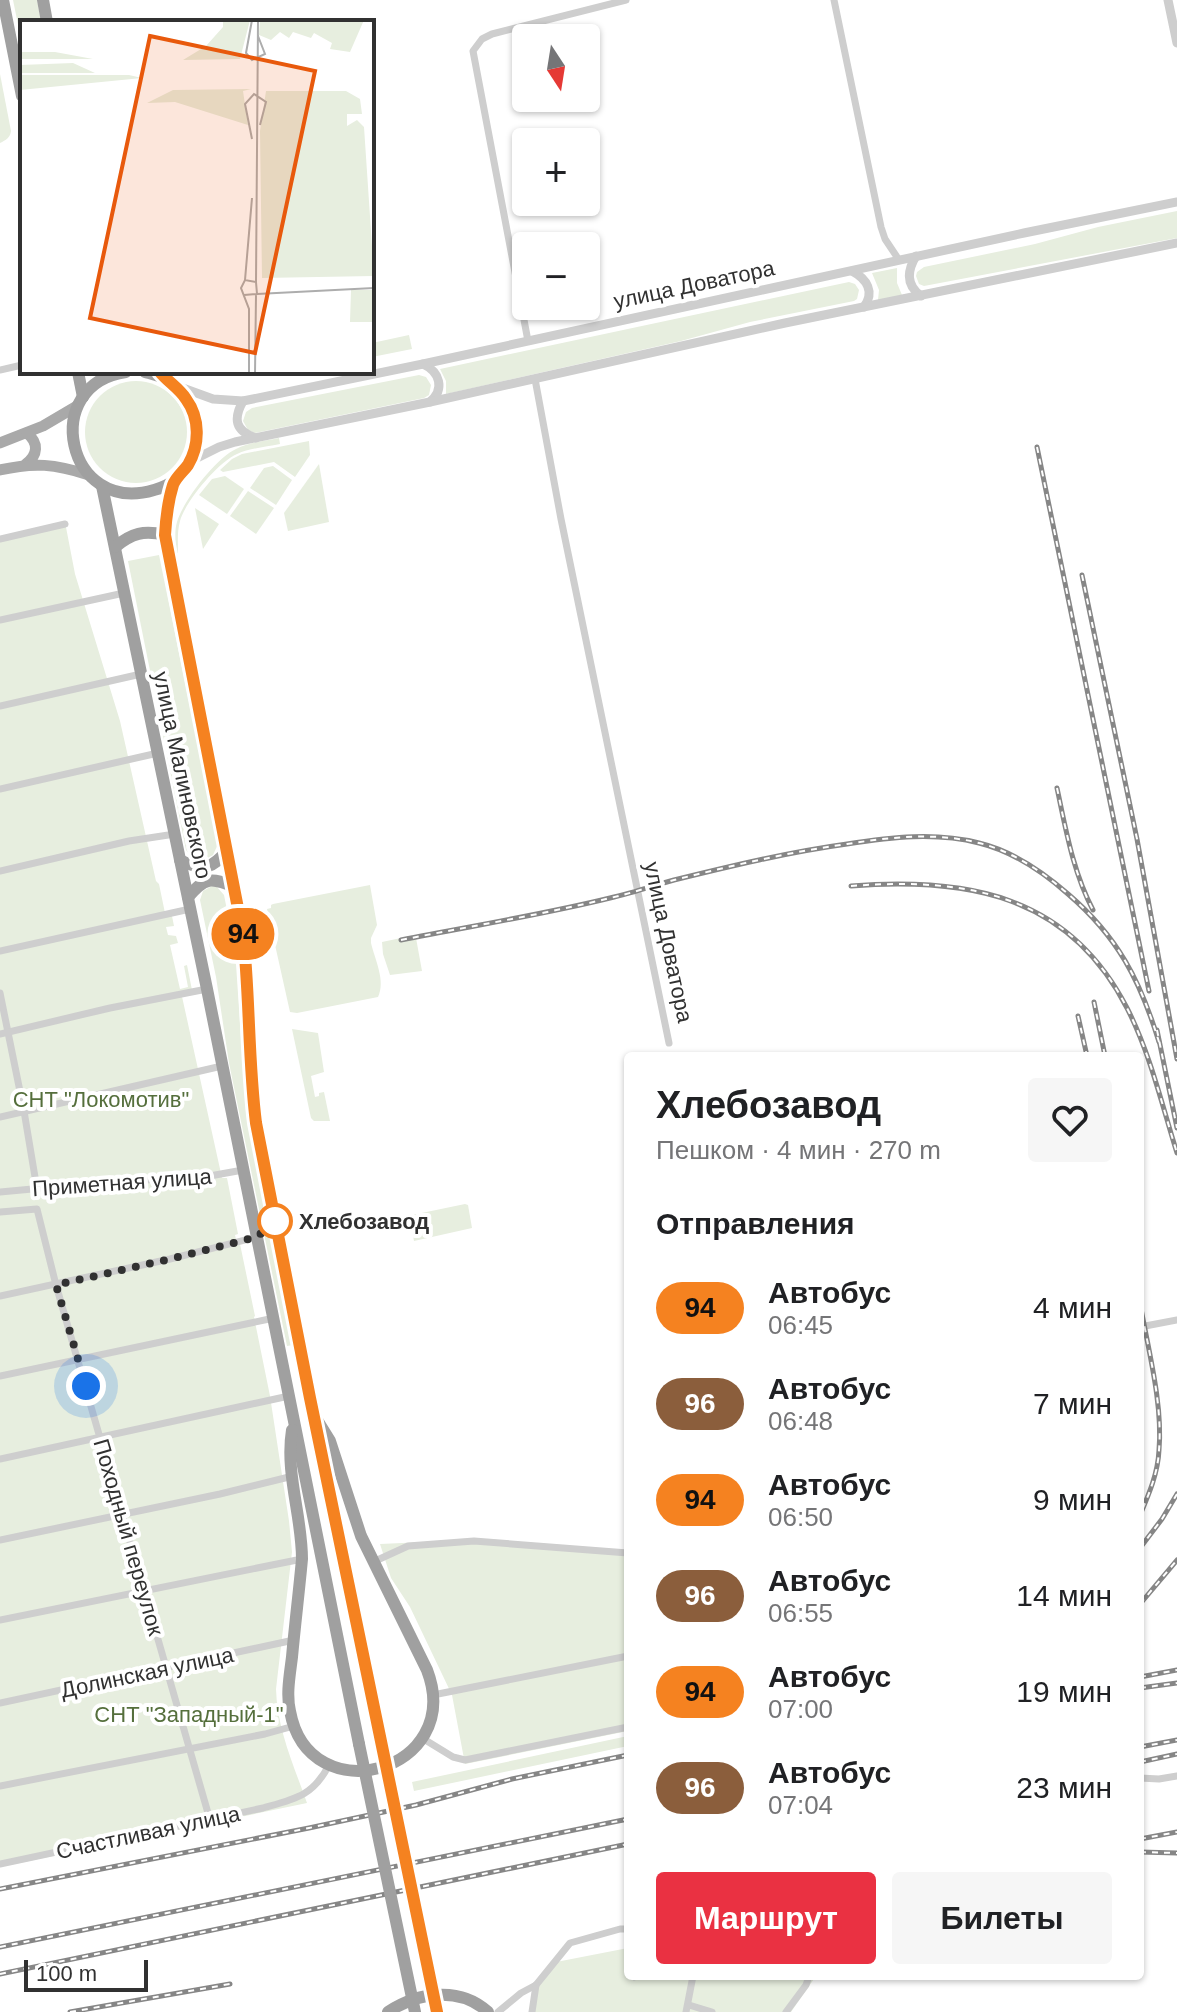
<!DOCTYPE html>
<html lang="ru">
<head>
<meta charset="utf-8">
<style>
  body { margin:0; font-family:Arial,sans-serif; background:#f6f6f6; color:#202124; height:100vh; display:flex; flex-direction:column; font-size:30px; white-space:nowrap }
  * { box-sizing:border-box; margin:0 }
  p { font-size:26px; color:#757577 }
  .icon { flex:none; width:44px; height:44px; fill:none; stroke:currentColor; stroke-width:2; stroke-linecap:round; stroke-linejoin:round }
  .map { position:relative; flex:1; overflow:hidden }
  .sheet { position:absolute; left:624px; top:1052px; width:520px; height:928px; display:flex; flex-direction:column; background:#fff; border-radius:8px; box-shadow:0 2px 6px #0004 }
  .sheet>* { flex:none }
  .badge { padding:0 16px; border-radius:26px; font-size:28px; line-height:52px }
  .needle { width:52px; rotate:168deg }
  .tools { position:absolute; left:512px; top:24px; display:grid; gap:16px }
  .tools a { display:grid; place-items:center; width:88px; height:88px; border-radius:8px; background:#fff; box-shadow:0 2px 6px #0004; font-size:40px }
  .scale { position:absolute; left:24px; bottom:20px; width:124px; box-sizing:border-box; padding-left:8px; border:4px solid #313131; border-top:0; font-size:22px; line-height:28px; white-space:nowrap; color:#313131; -webkit-text-stroke:6px #fff; paint-order:stroke }
  .you { position:absolute; width:40px; height:40px; margin:-20px; border:6px solid #fff; border-radius:50%; background:#1a73e8; box-shadow:0 0 0 12px #1a73e833 }
  .map>.badge { position:absolute; translate:-50% -50%; box-shadow:0 0 0 4px #fff }
  h2 { padding:0 32px; font-size:30px; line-height:72px }
  .round { display:grid; place-items:center; flex:none; width:84px; height:84px; border-radius:8px; background:#f6f6f6 }
  .overview { display:flex; align-items:center; justify-content:space-between; height:136px; padding:0 32px }
  h1 { font-size:38px; font-weight:700; line-height:60px }
  .button { display:flex; gap:16px; margin-top:auto; padding:16px 32px }
  .button a { flex:1; height:92px; border-radius:8px; background:#ea3142; color:#fff; font-size:32px; font-weight:700; line-height:92px; text-align:center }
  .button a+a { background:#f6f6f6; color:#202124 }
  ul { padding:0; list-style:none }
  li { display:flex; align-items:center; gap:24px; height:96px; padding:0 32px }
  li div { flex:1 }
  li b { display:block; font-size:30px }
  li em { font-style:normal }
  li .badge { min-width:88px; font-weight:700; text-align:center }
  .map>svg:first-child { display:block }
</style>
</head>
<body>
<div class="map">
<svg width="1177" height="2012" viewBox="0 0 1177 2012">
  <rect width="100%" height="100%" fill="#fff"/>
  <g fill="#e7eedf">
    <polygon points="13,0 37,0 41,22 22,22 22,44"/>
    <path d="M0 74 11 131C10 138 6 140 0 143Z"/>
    <polygon points="1177,211 1177,238 924,286 919,284 916,276 917,272 924,267 1035,244 1098,227"/>
    <polygon points="897,268 897,283 902,295 878,300 879,290 872,273"/>
    <polygon points="849,282 855,284 859,290 857,299 854,301 750,322 681,341 446,394 446,381 440,369"/>
    <polygon points="409,335 412,349 372,357 372,343"/>
    <polygon points="419,375 426,377 431,385 429,395 424,398 255,433 248,430 243,421 246,412 252,408"/>
    <circle cx="136" cy="432" r="51"/>
    <path d="M279 438 280 444C266 447 250 448 237 454 218 462 185 502 180 521 177 532 178 542 178 553H176C176 543 174 532 177 522 183 501 216 458 236 449 249 442 265 441 279 438Z"/>
    <polygon points="309,441 310,455 295,477 274,462 223,472 220,470 232,459 242,454"/>
    <polygon points="319,464 329,522 288,531 284,513"/>
    <polygon points="273,466 292,480 276,505 250,488 264,468"/>
    <polygon points="225,476 244,489 227,514 199,495 212,479"/>
    <polygon points="248,491 274,508 256,534 230,516"/>
    <polygon points="195,508 219,524 203,549"/>
    <path d="M65 522 75 574 120 721 156 881 159 884 165 913 172 916 174 926 166 927 168 935 176 936 178 943 170 945 180 989 188 987 184 966 187 965 192 990 181 992 222 1178H227L238 1234 235 1235 237 1244H240L255 1316 254 1317 270 1396 289 1521 292 1552 276 1689C277 1729 294 1766 307 1803L0 1867V537Z"/>
    <polygon points="159,555 218,844 213,855 204,860 192,857 186,850 128,561"/>
    <path d="M370 885 377 925 371 938V943C375 960 386 981 378 997L297 1013 290 1012 267 909 271 908V905L273 904Z"/>
    <polygon points="212,886 217,887 224,895 231,930 236,964 246,1112 293,1345 287,1346 229,1063 216,977 200,900 203,891"/>
    <polygon points="401,938 401,941 416,938 422,971 390,975 383,954 382,942"/>
    <polygon points="292,1029 318,1033 324,1072 311,1076 315,1097 319,1096 319,1093 324,1092 330,1121 314,1121 311,1118"/>
    <polygon points="465,1204 468,1205 472,1228 414,1241 410,1220 412,1215"/>
    <polygon points="490,1539 628,1556 628,1731 465,1764 452,1695 410,1607 391,1578 380,1544"/>
    <polygon points="628,1736 628,1746 414,1791 412,1782"/>
    <polygon points="628,1948 628,1976 816,1976 791,2012 530,2012 534,1983 551,1963"/>
  </g>
  <g fill="none" stroke-linecap="round" stroke-linejoin="round">
    <g stroke="#cecece" stroke-width="7">
      <polyline points="834,0 881,227 885,239 899,260"/>
      <polyline points="528,341 473,51 482,39 492,34 626,0"/>
      <polyline points="0,370 22,365"/>
      <polyline points="535,379 561,519 669,1043"/>
      <polyline points="0,539 65,524"/>
      <polyline points="0,620 124,593"/>
      <polyline points="0,706 141,674"/>
      <polyline points="0,789 158,753"/>
      <polyline points="0,871 129,841 175,834"/>
      <polyline points="0,951 190,909"/>
      <polyline points="0,993 24,1111 37,1189"/>
      <polyline points="0,1034 110,1008 207,989"/>
      <polyline points="0,1117 222,1066"/>
      <polyline points="0,1192 129,1180 193,1179 243,1170"/>
      <polyline points="0,1212 37,1209 56,1285 210,1820"/>
      <polyline points="0,1296 170,1259 257,1237"/>
      <polyline points="1140,1327 1177,1320"/>
      <polyline points="0,1376 274,1318"/>
      <polyline points="0,1459 289,1396"/>
      <polyline points="0,1540 220,1494 293,1476"/>
      <polyline points="373,1562 408,1546 474,1541 628,1553"/>
      <polyline points="0,1620 302,1559"/>
      <polyline points="433,1695 628,1656"/>
      <polyline points="0,1703 294,1640"/>
      <polyline points="422,1738 453,1757 465,1760 628,1727"/>
      <polyline points="1140,1778 1159,1779 1177,1776"/>
      <polyline points="0,1786 265,1734 294,1726"/>
      <path d="M0 1864 263 1808C295 1799 313 1796 329 1765"/>
      <polyline points="634,1977 637,1976"/>
      <polyline points="689,2005 712,2012"/>
      <polyline points="498,2012 521,1993 536,1985 570,1943 620,1929 628,1929"/>
      <polyline points="532,2012 536,1985"/>
      <polyline points="686,2012 693,1976"/>
      <polyline points="786,2012 806,1985 809,1976"/>
    </g>
    <g stroke="#cecece" stroke-width="9">
      <polyline points="1168,0 1177,43"/>
      <path d="M916 256C907 271 906 285 921 296"/>
      <path d="M852 271C867 279 875 292 864 307"/>
      <path d="M423 364C440 372 445 389 430 402"/>
      <polyline points="180,387 213,399 243,401 423,364 1024,233 1177,202"/>
      <path d="M243 401C233 419 235 431 256 438"/>
      <polyline points="189,462 219,447 235,442 430,402 785,323 1177,243"/>
    </g>
    <g stroke="#a9a9a9" stroke-width="11">
      <polyline points="0,443 43,426 77,406"/>
      <path d="M26 464C38 455 39 443 27 433"/>
      <path d="M0 470C34 462 55 464 89 475"/>
    </g>
    <g stroke="#a0a0a0" stroke-width="12">
      <polyline points="3,0 22,96"/>
      <polyline points="43,0 47,22"/>
      <polyline points="78,372 83,397"/>
      <path d="M126 372C39 384 66 516 154 490 170 486 183 476 190 460 203 433 195 396 168 380 161 376 152 374 145 372"/>
      <path d="M174 481 166 517 167 551 243 934C250 997 248 1060 256 1123L313 1414 381 1739"/>
      <polyline points="102,486 207,989 359,1744"/>
      <path d="M115 547C132 533 144 530 165 535"/>
      <path d="M180 860C204 872 211 869 228 850"/>
      <path d="M188 897C205 877 211 877 235 887"/>
      <path d="M292 1430C285 1473 302 1516 302 1559 299 1592 295 1624 292 1657 290 1674 286 1694 290 1711 309 1815 466 1772 427 1670L361 1536 330 1441 317 1420"/>
      <path d="M388 2012C418 1992 460 1986 488 2012"/>
    </g>
    <g stroke="#868686" stroke-width="5">
      <g id="rail">
        <polyline points="1037,447 1149,991"/>
        <polyline points="1082,575 1137,839 1177,1059"/>
        <path d="M1057 788C1066 830 1073 872 1093 910"/>
        <path d="M851 886C968 877 1069 895 1127 1008 1150 1053 1162 1105 1177 1153"/>
        <path d="M401 940C471 926 541 915 610 898 632 893 653 886 674 880 731 866 789 852 847 844 891 837 936 832 979 843 1012 851 1043 872 1068 894 1118 937 1140 980 1159 1042"/>
        <polyline points="1094,1002 1105,1056"/>
        <polyline points="1078,1016 1087,1056"/>
        <polyline points="1157,1030 1177,1128"/>
        <path d="M1140 1303C1148 1349 1163 1404 1159 1450 1158 1473 1149 1494 1140 1515"/>
        <polyline points="1140,1548 1162,1519 1177,1494"/>
        <polyline points="1140,1604 1177,1560"/>
        <polyline points="1140,1677 1177,1670"/>
        <polyline points="1140,1688 1177,1683"/>
        <polyline points="1140,1747 1177,1740"/>
        <polyline points="1140,1762 1177,1754"/>
        <polyline points="1140,1839 1177,1832"/>
        <polyline points="1140,1852 1177,1853"/>
        <polyline points="0,1889 309,1828 416,1805 512,1779 628,1755"/>
        <polyline points="0,1947 628,1819"/>
        <polyline points="0,1974 628,1844"/>
        <polyline points="70,2012 230,1984"/>
      </g>
    </g>
    <use href="#rail" stroke="#fff" stroke-width="2" stroke-dasharray="6" stroke-linecap="butt"/>
    <g stroke="#a0a0a0" stroke-width="12">
      <polyline points="381,1739 437,2012"/>
      <polyline points="359,1744 415,2012"/>
    </g>
  </g>
  <g fill="none" stroke-linecap="round" stroke-linejoin="round">
    <g stroke="#fff" stroke-width="18">
      <path id="line" d="M160 372C168 382 179 388 186 399 200 418 200 445 188 465 183 472 176 477 173 485 168 501 166 518 165 535L243 934C250 997 248 1060 256 1123L310 1398 437 2012"/>
    </g>
    <use href="#line" stroke="#f58220" stroke-width="12"/>
    <polyline stroke="#313131" stroke-width="8" stroke-dasharray="0 14.4" points="86,1386 56,1285 170,1259 257,1237 275,1221"/>
  </g>
  <circle fill="#fff" stroke="#f58220" stroke-width="4" cx="275" cy="1221" r="16"/>
  <g text-anchor="middle" stroke-width="8" stroke-linejoin="round" paint-order="stroke">
    <g font-size="22" fill="#313131" stroke="#fff">
      <text transform="translate(694 284) rotate(-12)" y="8">улица Доватора</text>
      <text transform="translate(183 775) rotate(78)" y="8">улица Малиновского</text>
      <text transform="translate(669 942) rotate(78)" y="8">улица Доватора</text>
      <text transform="translate(122 1182) rotate(-4)" y="8">Приметная улица</text>
      <text transform="translate(129 1537) rotate(74)" y="8">Походный переулок</text>
      <text transform="translate(147 1672) rotate(-12)" y="8">Долинская улица</text>
      <text transform="translate(148 1832) rotate(-12)" y="8">Счастливая улица</text>
    </g>
    <g font-size="22" fill="#556f3c" stroke="#fff">
      <text x="101" y="1107">СНТ "Локомотив"</text>
      <text x="189" y="1722">СНТ "Западный-1"</text>
    </g>
    <g font-size="22" font-weight="bold" fill="#313131" stroke="#fff" text-anchor="start">
      <text x="299" y="1229">Хлебозавод</text>
    </g>
  </g>
  <g transform="translate(20 20)">
    <rect width="354" height="354" fill="#fff"/>
    <path d="M203 0H230L220 39 163 40 186 26 203 7ZM240 0H344L330 32 310 29 312 23 294 13 291 18 273 12 269 18 260 12 251 20 239 15ZM0 32H35L73 39H0ZM53 43 75 53H0V45ZM0 55H109L122 58 0 70ZM231 69 223 71 228 105 155 82 127 83 153 70ZM246 71H326L340 79 342 94H327V106L337 100 344 107 354 256 242 258 240 111ZM331 270H354V302H330Z" fill="#e7eedf"/>
    <path fill="none" stroke="#adadad" stroke-width="2" d="M232 0 226 33 232 40 245 34 238 16M232 119 225 84 234 74 246 82 240 105M225 260 232 178M236 262 238 0M237 274 354 268M224 275 237 274 236 262 225 260 221 268 229 289V354M235 354 236 275"/>
    <path fill="#e8590c" fill-opacity="0.15" stroke="#e8590c" stroke-width="4" d="M130 16 295 51 235 333 70 298Z"/>
    <rect width="354" height="354" fill="none" stroke="#313131" stroke-width="4"/>
  </g>
</svg>
<div class="tools">
<a><svg class="needle" viewBox="-14 -14 28 28"><path d="M0-13l5 13h-10z" fill="#e53935"/><path d="M0 13l5-13h-10z" fill="#757577"/></svg></a>
<a>+</a>
<a>−</a>
</div>
<div class="scale">100 m</div>
<div class="you" style="left:86px;top:1386px"></div>
<b class="badge" style="left:243px;top:934px;background:#f58220;color:#111">94</b>
<section class="sheet">
<div class="overview"><div><h1>Хлебозавод</h1><p>Пешком · 4 мин · 270 m</p></div><a class="round"><svg class="icon" aria-label="heart" viewBox="0 0 24 24"><path d="M12 20l-8-8c-3-5 5-10 8-4 3-6 11-1 8 4z"/></svg></a></div>
<h2>Отправления</h2>
<ul>
<li><span class="badge" style="background:#f58220;color:#111">94</span><div><b>Автобус</b><p>06:45</p></div><em>4 мин</em></li>
<li><span class="badge" style="background:#8b5e3c;color:#fff">96</span><div><b>Автобус</b><p>06:48</p></div><em>7 мин</em></li>
<li><span class="badge" style="background:#f58220;color:#111">94</span><div><b>Автобус</b><p>06:50</p></div><em>9 мин</em></li>
<li><span class="badge" style="background:#8b5e3c;color:#fff">96</span><div><b>Автобус</b><p>06:55</p></div><em>14 мин</em></li>
<li><span class="badge" style="background:#f58220;color:#111">94</span><div><b>Автобус</b><p>07:00</p></div><em>19 мин</em></li>
<li><span class="badge" style="background:#8b5e3c;color:#fff">96</span><div><b>Автобус</b><p>07:04</p></div><em>23 мин</em></li>
</ul>
<div class="button"><a>Маршрут</a><a>Билеты</a></div>
</section>
</div>
</body>
</html>
